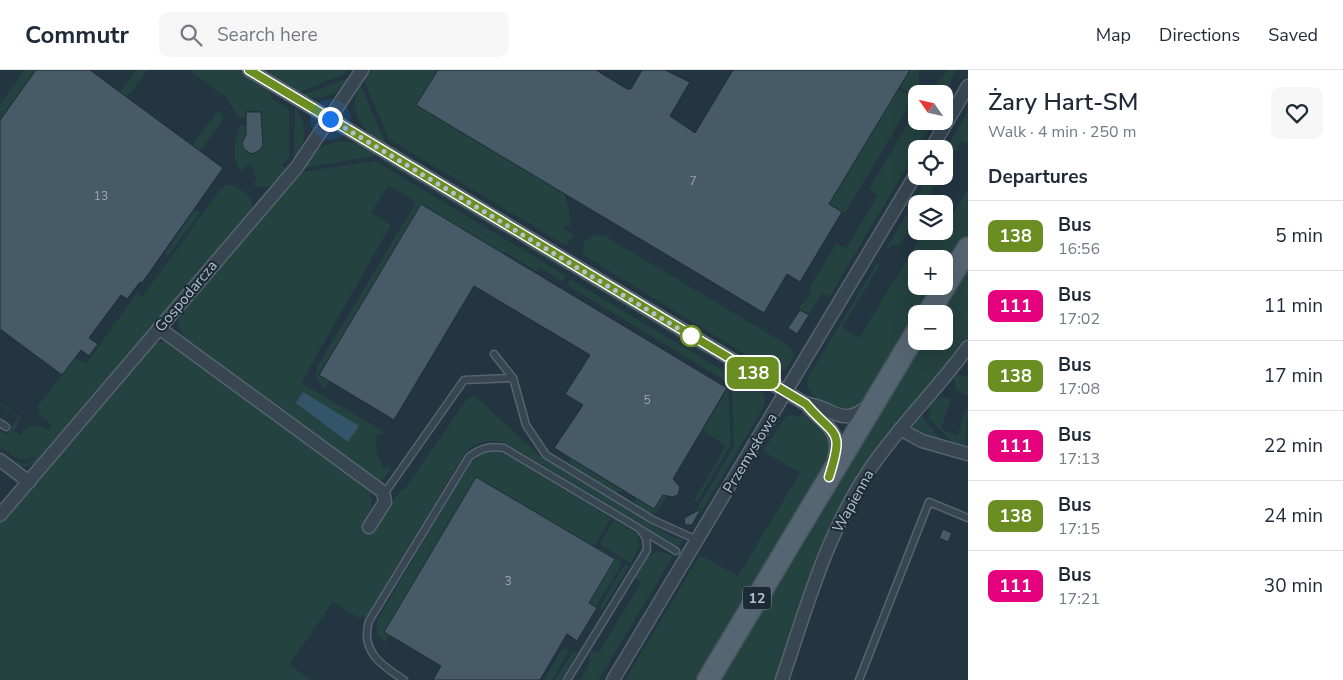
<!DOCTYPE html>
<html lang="en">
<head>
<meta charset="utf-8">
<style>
  body { margin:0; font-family:"Nunito Sans",sans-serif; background:#f6f6f7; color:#1f2937; height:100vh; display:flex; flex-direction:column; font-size:19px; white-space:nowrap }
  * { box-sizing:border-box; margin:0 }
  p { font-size:16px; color:#747a83 }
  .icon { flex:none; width:28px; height:28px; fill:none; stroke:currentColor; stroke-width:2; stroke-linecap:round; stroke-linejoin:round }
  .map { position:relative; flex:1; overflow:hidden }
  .details { display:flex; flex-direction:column; background:#fff; width:375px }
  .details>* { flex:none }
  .badge { padding:0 10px; border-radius:8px; font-size:18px; line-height:32px }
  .needle { width:32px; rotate:304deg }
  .controls { position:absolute; left:908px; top:15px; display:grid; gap:10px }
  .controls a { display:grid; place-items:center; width:45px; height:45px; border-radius:10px; background:#fff; box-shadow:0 5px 20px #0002; font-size:25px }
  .you { position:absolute; width:25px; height:25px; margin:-12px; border:4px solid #fff; border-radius:50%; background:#1a73e8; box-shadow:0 0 0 8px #1a73e833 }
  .map>.badge { position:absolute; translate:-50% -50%; box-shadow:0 0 0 2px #fff }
  h2 { padding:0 20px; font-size:19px; line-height:45px }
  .round { display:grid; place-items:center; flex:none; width:52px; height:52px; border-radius:10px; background:#f6f6f7 }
  .summary { display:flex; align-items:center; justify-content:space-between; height:85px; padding:0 20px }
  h1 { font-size:24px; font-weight:600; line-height:38px }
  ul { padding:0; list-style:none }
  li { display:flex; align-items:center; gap:15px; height:70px; padding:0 20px; border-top:1px solid #e0e1e3 }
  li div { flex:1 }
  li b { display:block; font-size:19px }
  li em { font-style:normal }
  li .badge { min-width:55px; font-weight:700; text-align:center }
  header { display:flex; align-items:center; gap:30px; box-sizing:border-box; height:70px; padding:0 25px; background:#fff; border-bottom:1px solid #e0e1e3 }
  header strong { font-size:24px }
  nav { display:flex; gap:28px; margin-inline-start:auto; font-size:18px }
  .search { width:350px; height:45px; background:#f6f6f7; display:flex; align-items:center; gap:12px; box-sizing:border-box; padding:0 18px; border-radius:10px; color:#747a83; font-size:19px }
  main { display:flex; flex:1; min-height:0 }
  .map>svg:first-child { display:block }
</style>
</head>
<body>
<header>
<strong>Commutr</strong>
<div class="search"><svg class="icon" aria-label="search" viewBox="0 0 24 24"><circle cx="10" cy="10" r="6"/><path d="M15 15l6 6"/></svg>Search here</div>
<nav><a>Map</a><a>Directions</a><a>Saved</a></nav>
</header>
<main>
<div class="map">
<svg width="968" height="610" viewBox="0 0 968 610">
  <rect width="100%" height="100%" fill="#223541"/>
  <g fill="#244240">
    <polygon points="25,0 36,0 0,49 0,34"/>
    <polygon points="136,0 148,0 127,27 120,22"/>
    <path d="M189 0H237L269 20 272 29 289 40V86L282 95 285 98 289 94 290 95C280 108 271 123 253 115L257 107 252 103 255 99 248 94 242 101C229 90 237 70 239 55L245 56V59H261V41H245V47H238L227 28Z"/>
    <polygon points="260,0 347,0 344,4 297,23"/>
    <polygon points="368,0 438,0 417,35 564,123 569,139 570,158 566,155 563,159 575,166 565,175 389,69 363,8"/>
    <polygon points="910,0 919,0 919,19 915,26 900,17"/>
    <path d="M948 0H956C947 14 953 19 944 35V24H926Z"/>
    <path d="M349 8 350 9C339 24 321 32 303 25Z"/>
    <path d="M360 14 386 74 385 75C363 61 346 42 360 14Z"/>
    <polygon points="898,19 914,28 845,143 829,134"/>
    <path d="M295 37C307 54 308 74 294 90Z"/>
    <polygon points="916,40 916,51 934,51 830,226 821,224 809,245 799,238 811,222 808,220 836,174 846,178 878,125 869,119"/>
    <polygon points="968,41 968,74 962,71 944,101 944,82"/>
    <polygon points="220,42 224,48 200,81 192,75 216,43"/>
    <polygon points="338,71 356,73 379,85 304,98 319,78"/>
    <polygon points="392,76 558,176 551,175 391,79"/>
    <polygon points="385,88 501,158 505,164 384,92"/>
    <path d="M375 91 566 206 562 212 539 197 536 201 505 182 503 184 421 134 319 305 329 312 325 319C316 312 315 305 318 295L416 132 388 115 371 143 391 155 302 311 303 314 386 363 376 366 377 384 383 398 392 397 383 410H378L183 268 178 253 182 241 300 102Z"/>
    <polygon points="929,106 940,106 924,134 916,134 916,146 899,176 892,174 885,181"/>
    <path d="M226 115H233C242 120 256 129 252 140L37 392C27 398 19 397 10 390L25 394 36 388 34 386C21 396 10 383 0 376V360L6 365 18 347 0 334V332L20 347 19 353 14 361 20 365C28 354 36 353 48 360L52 355 39 345 38 336 75 287 86 294 137 223 142 227 220 120Z"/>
    <path d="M968 119V163L944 200V189H916V216H934L863 331 857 338 840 340V337C826 334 802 325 808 307L878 192 879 196 842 257 859 268 922 165 944 161V157Z"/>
    <polygon points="194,139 200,143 168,186 165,184"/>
    <path d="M594 165 605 166 789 276 795 284C789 293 785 307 772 301L582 184 584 171Z"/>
    <polygon points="523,175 532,177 567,200 567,201"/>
    <polygon points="584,192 693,257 692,260 588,196"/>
    <polygon points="968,194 968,267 949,294 873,386 776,610 717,610 805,473 923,271 944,271 944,244 939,244"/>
    <polygon points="583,207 708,283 707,285 579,208"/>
    <polygon points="570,209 754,319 761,321 765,326 764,337 699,446 695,442 734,376 732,315 567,215"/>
    <polygon points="698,260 765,300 768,305 696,263"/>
    <path d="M161 272H167L366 415C375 432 373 442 363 458L370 463 401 420H404L467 329 475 326 541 387 674 468 683 469 679 477 506 373C488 367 473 372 462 388L367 546 359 548 333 532 289 595 312 610H0V453L153 274Z"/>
    <polygon points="957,305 968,307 968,326 956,319 954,307"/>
    <polygon points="728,318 731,374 698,430 694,431 726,375 703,361"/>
    <polygon points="941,327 951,329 941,359 957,365 968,335 966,376 951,371 929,348 930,339 926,336"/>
    <path d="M803 342C823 355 829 363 831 386L702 610H625L700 485 738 506 800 403 763 381 787 345 800 346Z"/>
    <polygon points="919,344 946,375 913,360"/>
    <polygon points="493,381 505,384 611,448 593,478 384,562 389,565 385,572 377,564 377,550 471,392 482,384"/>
    <polygon points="569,387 622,419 622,421 613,422 571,396"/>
    <path d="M664 424 668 426 654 444C645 443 633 436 635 427L654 439Z"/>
    <polygon points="614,450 638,465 639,476 631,493 602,476 600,473"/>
    <polygon points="600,478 620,491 621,495 596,537 588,532 597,480"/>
    <polygon points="658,481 673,486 598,610 580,610 588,597 591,580 598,584 641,512 635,507 647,487"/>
    <polygon points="625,494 629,496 602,540 599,538"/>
    <polygon points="563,577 569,581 552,610 544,610"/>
    <polygon points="573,581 578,582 561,610 555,610"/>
  </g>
  <polygon fill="#345469" points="303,322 359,356 348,372 296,333"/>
  <g fill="#465b67" stroke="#1e2d37">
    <polygon points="36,0 90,0 223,98 142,213 140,212 127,229 121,225 89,268 98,274 89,286 81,280 62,305 0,259 0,50"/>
    <polygon points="438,0 596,0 627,19 631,19 642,0 665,0 690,12 670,46 695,63 733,0 910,0 829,134 842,142 800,212 787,204 764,243 416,35"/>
    <polygon points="246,42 261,42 263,75 259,81 251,84 244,79 242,73 246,65"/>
    <polygon points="421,134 727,318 673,409 680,417 678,425 672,427 663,425 654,439 554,378 583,335 565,324 590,285 474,216 394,350 319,305"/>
    <polygon points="800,240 809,245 797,264 788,258"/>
    <polygon points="476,407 615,489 589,533 597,538 577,571 567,564 540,610 433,610 441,596 384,562"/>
    <polygon points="701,439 692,455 685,455 684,448"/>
    <polygon points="943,459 952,463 948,472 939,468"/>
  </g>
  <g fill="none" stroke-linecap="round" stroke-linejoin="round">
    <g stroke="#55646e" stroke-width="9">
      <g id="service">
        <polyline points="494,284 513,308 526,355 546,385 653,450 697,470"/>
        <polyline points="0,353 6,357"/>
        <polyline points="384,424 464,310 513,308"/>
        <polyline points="643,461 676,481"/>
        <path d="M404 610C381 595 360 581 369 551L469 387C481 378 489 376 504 378L640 459 646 468 647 480 567 610"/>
        <polyline points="859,610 929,432 968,448"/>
      </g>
    </g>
    <g stroke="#55646e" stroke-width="15">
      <g id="minor">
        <path d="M249 0 806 334C823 354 843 359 834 390"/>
        <polyline points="931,79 968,16"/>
        <polyline points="159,258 383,422 385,432 369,457"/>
        <path d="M808 334C833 338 843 358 868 336"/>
        <polyline points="900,359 922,371 968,384"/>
        <polyline points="0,390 29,412"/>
        <polyline points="0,445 297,97 362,0"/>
        <polyline points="613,610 916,104"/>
        <path d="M782 610C806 539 826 465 868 402 897 358 936 321 968 277"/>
      </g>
    </g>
    <g stroke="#43525c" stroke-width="24">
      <g id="primary">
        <polyline points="928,244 968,178"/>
        <polyline points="708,610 916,263"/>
      </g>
    </g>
    <use href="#service" stroke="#374650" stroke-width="6"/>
    <use href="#minor" stroke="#374650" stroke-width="12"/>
    <use href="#primary" stroke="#556571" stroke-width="21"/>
  </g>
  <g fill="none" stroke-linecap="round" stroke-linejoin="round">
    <g stroke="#fff" stroke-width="11">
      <path id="line" d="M249 0 806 334C835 368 845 357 829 407"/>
    </g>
    <use href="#line" stroke="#6b8e23" stroke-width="8"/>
    <polyline stroke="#b3c1cb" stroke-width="5" stroke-dasharray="0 9" points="330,49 691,266"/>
  </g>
  <circle fill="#fff" stroke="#6b8e23" stroke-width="2.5" cx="691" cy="266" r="10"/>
  <g text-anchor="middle" stroke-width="4" stroke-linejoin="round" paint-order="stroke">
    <g font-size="12" fill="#98a8b2">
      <text x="693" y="115">7</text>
      <text x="101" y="130">13</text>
      <text x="647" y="334">5</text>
      <text x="508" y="515">3</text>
    </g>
    <rect fill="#1c2b35" stroke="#86949e" stroke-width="1" x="743" y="516.5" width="28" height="23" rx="4"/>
    <g font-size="14" font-weight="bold" fill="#b3c1cb">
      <text x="757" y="533">12</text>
    </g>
    <g font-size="15" fill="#b3c1cb" stroke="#1c2b35">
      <text transform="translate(186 226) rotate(-50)" y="5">Gospodarcza</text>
      <text transform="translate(750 383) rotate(-59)" y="5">Przemysłowa</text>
      <text transform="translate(853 431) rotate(-61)" y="5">Wapienna</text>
    </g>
  </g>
</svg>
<div class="controls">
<a><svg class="needle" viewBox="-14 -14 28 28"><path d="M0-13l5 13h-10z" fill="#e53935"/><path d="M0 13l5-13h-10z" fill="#747a83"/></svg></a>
<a><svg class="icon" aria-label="locate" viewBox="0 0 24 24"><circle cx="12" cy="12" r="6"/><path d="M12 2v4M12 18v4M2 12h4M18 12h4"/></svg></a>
<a><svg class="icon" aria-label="layers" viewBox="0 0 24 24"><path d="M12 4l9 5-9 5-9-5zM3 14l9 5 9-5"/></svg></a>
<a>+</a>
<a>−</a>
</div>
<div class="you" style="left:330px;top:49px"></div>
<b class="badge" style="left:753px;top:303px;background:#6b8e23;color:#fff">138</b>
</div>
<section class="details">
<div class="summary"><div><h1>Żary Hart-SM</h1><p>Walk · 4 min · 250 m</p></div><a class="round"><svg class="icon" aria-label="heart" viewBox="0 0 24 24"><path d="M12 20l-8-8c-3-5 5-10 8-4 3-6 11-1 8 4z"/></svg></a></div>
<h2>Departures</h2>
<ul>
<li><span class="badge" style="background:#6b8e23;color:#fff">138</span><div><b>Bus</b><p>16:56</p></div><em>5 min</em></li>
<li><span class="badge" style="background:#e6007e;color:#fff">111</span><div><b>Bus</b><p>17:02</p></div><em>11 min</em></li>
<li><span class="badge" style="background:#6b8e23;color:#fff">138</span><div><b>Bus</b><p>17:08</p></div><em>17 min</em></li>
<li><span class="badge" style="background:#e6007e;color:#fff">111</span><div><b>Bus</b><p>17:13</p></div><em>22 min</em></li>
<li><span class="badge" style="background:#6b8e23;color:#fff">138</span><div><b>Bus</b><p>17:15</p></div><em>24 min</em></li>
<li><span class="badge" style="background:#e6007e;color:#fff">111</span><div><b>Bus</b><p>17:21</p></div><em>30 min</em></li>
</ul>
</section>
</main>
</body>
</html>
